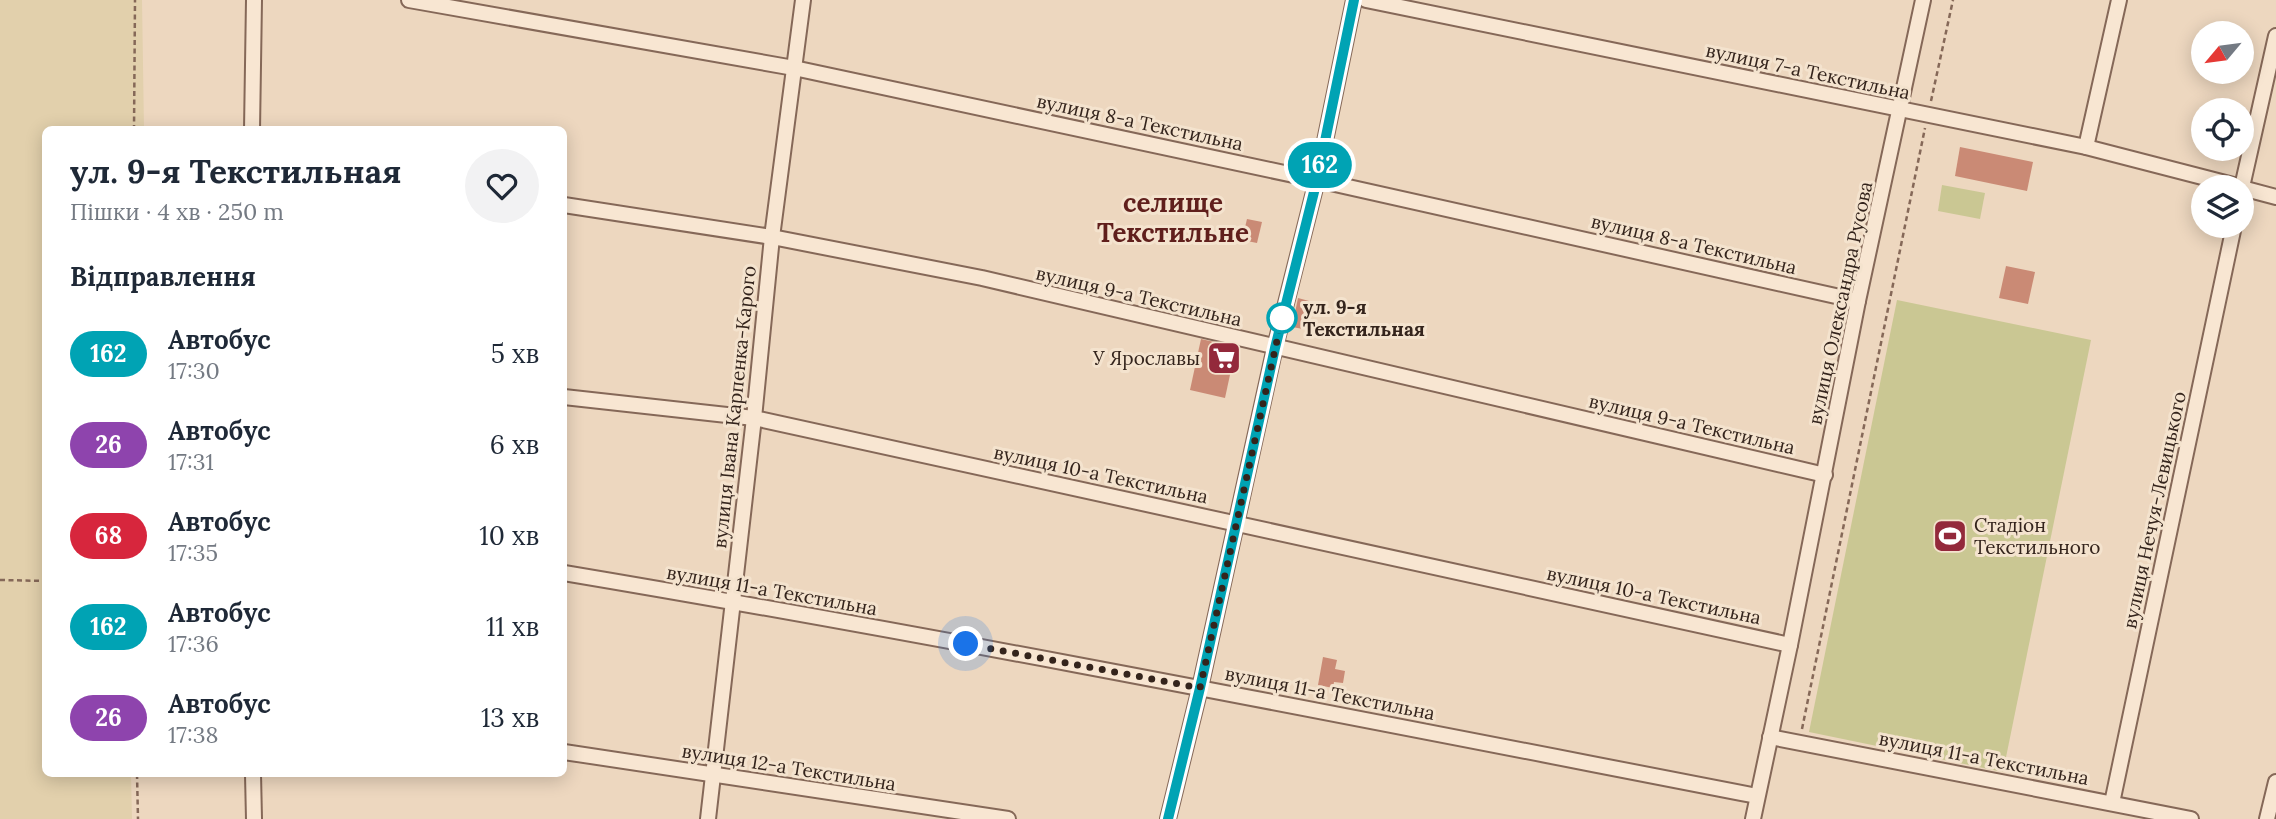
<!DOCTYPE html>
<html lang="uk">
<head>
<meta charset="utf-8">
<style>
  body { margin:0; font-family:Lora,serif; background:#f2f2f3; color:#1f2937; height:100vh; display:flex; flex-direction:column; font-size:26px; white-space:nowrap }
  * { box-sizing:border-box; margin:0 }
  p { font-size:23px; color:#747a83 }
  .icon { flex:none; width:38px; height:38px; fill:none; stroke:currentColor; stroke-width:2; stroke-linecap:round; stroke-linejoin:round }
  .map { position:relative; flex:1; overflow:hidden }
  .panel { position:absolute; left:42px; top:126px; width:525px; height:651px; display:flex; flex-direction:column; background:#fff; border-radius:10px; box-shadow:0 4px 18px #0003 }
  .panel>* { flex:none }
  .badge { padding:0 14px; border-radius:23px; font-size:24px; line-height:46px }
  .needle { width:46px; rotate:241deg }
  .controls { position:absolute; left:2191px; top:21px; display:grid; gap:14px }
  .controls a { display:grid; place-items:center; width:63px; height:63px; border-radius:50%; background:#fff; box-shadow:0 4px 18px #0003; font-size:35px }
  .you { position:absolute; width:35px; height:35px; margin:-18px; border:5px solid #fff; border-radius:50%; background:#1a73e8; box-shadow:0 0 0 10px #1a73e833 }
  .map>.badge { position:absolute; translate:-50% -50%; box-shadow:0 0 0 4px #fff }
  h2 { padding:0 28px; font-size:26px; line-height:63px }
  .round { display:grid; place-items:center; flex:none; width:74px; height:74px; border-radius:37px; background:#f2f2f3 }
  .overview { display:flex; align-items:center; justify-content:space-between; height:119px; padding:0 28px }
  h1 { font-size:33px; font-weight:700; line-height:52px }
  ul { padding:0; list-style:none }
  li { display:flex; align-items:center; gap:21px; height:91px; padding:0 28px }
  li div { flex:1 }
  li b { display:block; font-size:26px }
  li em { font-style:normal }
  li .badge { min-width:77px; font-weight:700; text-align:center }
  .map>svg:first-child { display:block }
</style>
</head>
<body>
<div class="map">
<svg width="2276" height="819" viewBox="0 0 2276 819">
  <rect width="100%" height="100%" fill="#edd7bf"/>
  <polygon fill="#e2d0ac" points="0,0 142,0 144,129 46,130 46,774 131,774 132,819 0,819"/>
  <g fill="#cac793">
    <polygon points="1942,185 1985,193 1980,219 1938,211"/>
    <polygon points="1897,300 2091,340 2003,772 1809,732"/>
  </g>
  <g fill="#ca8a75">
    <polygon points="1960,147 2033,162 2027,191 1955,176"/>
    <polygon points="1247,219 1262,222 1257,243 1242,240"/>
    <polygon points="2006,266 2035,272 2028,304 1999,298"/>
    <polygon points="1298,298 1309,301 1303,329 1292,327"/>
    <polygon points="1201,339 1236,347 1225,398 1190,390"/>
    <polygon points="1323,657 1337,660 1335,669 1345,671 1343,683 1334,682 1333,688 1318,685"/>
  </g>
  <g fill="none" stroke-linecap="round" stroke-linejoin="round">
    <g stroke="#856858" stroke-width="18">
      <g id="street">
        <polyline points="409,0 794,68 1317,180 1858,301"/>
        <polyline points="1366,0 2086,147 2241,187"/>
        <polyline points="252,130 254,0"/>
        <polyline points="2086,147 2119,0"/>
        <polyline points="2242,187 2276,36"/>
        <polyline points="2242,188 2276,197"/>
        <polyline points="564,205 772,237 982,278 1825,475"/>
        <polyline points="564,397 754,418 1790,645"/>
        <path d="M564 573C963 640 1360 719 1757 796"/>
        <polyline points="1770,737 2191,819"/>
        <polyline points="564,752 1008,819"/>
        <polyline points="253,774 254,819"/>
        <polyline points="2112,803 2234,226"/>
        <polyline points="708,819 754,418 772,237 803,0"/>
        <polyline points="1168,819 1200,688 1275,347 1317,180 1354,0"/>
        <polyline points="1753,819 1790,645 1858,301 1923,0"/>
        <polyline points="2267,819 2276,782"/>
      </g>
    </g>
    <g stroke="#856858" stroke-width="2.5" stroke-dasharray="5 3.5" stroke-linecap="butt">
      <polyline points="1931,101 1953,0"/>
      <polyline points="134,130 135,0"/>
      <polyline points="0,580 46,581"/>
      <polyline points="1802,729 1925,128"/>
      <polyline points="137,774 138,819"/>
    </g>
    <use href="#street" stroke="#f8e6d2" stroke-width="14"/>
  </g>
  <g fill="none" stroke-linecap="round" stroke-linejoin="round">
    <g stroke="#fff" stroke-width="16">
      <polyline id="line" points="1168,819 1200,688 1275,348 1317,180 1354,0"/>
    </g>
    <use href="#line" stroke="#00a3b4" stroke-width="10"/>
    <polyline stroke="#34241c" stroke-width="7" stroke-dasharray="0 12.6" points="966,644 1200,688 1282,318"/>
  </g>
  <defs>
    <g id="supermarket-square" transform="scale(1.75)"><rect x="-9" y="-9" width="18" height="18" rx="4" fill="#93293b" stroke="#f4e3ce"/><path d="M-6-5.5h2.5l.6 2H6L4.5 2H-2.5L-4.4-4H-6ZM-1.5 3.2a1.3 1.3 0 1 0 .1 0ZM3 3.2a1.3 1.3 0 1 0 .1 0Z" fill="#fff"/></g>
    <g id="stadium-square" transform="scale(1.75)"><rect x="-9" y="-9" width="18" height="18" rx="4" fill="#93293b" stroke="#f4e3ce"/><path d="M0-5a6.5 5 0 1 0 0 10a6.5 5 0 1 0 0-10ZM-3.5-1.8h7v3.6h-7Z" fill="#fff"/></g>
  </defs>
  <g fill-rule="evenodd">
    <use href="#supermarket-square" x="1224" y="358"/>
    <use href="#stadium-square" x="1950" y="536"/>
  </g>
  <circle fill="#fff" stroke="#00a3b4" stroke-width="3.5" cx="1282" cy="318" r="14"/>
  <g text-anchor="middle" stroke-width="6" stroke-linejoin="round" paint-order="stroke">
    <g font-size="19" fill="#34241c" stroke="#f4e3ce">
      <text transform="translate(1808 71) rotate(12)" y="7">вулиця 7-а Текстильна</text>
      <text transform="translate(1140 122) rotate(12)" y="7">вулиця 8-а Текстильна</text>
      <text transform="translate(1694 244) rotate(13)" y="7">вулиця 8-а Текстильна</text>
      <text transform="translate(1139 296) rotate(13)" y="7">вулиця 9-а Текстильна</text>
      <text transform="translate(1840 303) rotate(-78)" y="7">вулиця Олександра Русова</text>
      <text transform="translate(734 407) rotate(-84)" y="7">вулиця Івана Карпенка-Карого</text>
      <text transform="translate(1692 424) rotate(13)" y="7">вулиця 9-а Текстильна</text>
      <text transform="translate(1101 474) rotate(12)" y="7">вулиця 10-а Текстильна</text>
      <text transform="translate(2154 510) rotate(-78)" y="7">вулиця Нечуя-Левицького</text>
      <text transform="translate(772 590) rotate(10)" y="7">вулиця 11-а Текстильна</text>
      <text transform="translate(1654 595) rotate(12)" y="7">вулиця 10-а Текстильна</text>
      <text transform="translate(1330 693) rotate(11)" y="7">вулиця 11-а Текстильна</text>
      <text transform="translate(1984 758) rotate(11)" y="7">вулиця 11-а Текстильна</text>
      <text transform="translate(789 767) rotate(9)" y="7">вулиця 12-а Текстильна</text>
    </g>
    <g font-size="19" font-weight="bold" fill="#34241c" stroke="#f4e3ce" text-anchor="start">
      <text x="1303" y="314">ул. 9-я<tspan x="1303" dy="22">Текстильная</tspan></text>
    </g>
    <g font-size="19" fill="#34241c" stroke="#f4e3ce" text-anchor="end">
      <text x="1200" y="365">У Ярославы</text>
      <text x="1974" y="532" text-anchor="start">Стадіон<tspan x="1974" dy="22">Текстильного</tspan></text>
    </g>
    <g font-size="26" font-weight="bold" fill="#601f1c" stroke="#f4e3ce">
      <text x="1173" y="212">селище<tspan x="1173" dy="30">Текстильне</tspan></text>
    </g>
  </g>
</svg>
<div class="controls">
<a><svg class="needle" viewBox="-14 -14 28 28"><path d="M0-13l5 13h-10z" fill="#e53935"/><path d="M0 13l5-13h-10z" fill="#747a83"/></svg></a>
<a><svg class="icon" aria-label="locate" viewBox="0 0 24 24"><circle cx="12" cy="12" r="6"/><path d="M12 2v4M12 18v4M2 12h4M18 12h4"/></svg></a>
<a><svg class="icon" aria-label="layers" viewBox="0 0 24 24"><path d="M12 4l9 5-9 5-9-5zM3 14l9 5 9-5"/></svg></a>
</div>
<div class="you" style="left:966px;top:644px"></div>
<b class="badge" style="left:1320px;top:165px;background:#00a3b4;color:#fff">162</b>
<section class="panel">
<div class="overview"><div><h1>ул. 9-я Текстильная</h1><p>Пішки · 4 хв · 250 m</p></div><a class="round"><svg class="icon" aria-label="heart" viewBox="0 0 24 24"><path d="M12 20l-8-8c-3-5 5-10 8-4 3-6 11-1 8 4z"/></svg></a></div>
<h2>Відправлення</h2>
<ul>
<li><span class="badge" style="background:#00a3b4;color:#fff">162</span><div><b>Автобус</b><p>17:30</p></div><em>5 хв</em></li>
<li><span class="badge" style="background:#8e44ad;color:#fff">26</span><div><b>Автобус</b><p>17:31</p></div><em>6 хв</em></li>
<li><span class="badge" style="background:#d7263d;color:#fff">68</span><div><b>Автобус</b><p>17:35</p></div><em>10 хв</em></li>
<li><span class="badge" style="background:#00a3b4;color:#fff">162</span><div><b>Автобус</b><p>17:36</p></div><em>11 хв</em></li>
<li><span class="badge" style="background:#8e44ad;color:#fff">26</span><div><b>Автобус</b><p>17:38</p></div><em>13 хв</em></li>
</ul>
</section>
</div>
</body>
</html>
